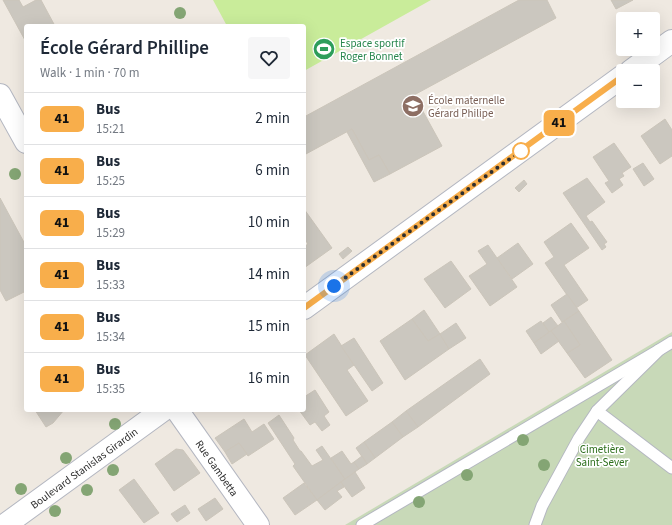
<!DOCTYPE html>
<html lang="en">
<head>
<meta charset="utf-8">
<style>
  body { margin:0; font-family:"Source Sans 3",sans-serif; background:#f6f6f7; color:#1f2937; height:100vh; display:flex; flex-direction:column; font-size:15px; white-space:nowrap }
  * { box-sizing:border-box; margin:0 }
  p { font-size:13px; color:#747a83 }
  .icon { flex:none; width:22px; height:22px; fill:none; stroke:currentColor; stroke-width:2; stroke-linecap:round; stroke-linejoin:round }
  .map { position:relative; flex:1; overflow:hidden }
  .sheet { position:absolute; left:24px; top:24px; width:282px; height:388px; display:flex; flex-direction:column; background:#fff; border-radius:4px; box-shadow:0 4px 16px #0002 }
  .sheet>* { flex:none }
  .badge { padding:0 8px; border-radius:6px; font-size:14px; line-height:26px }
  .fabs { position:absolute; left:616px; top:12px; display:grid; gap:8px }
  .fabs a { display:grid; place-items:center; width:44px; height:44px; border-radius:4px; background:#fff; box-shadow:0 4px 16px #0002; font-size:20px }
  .you { position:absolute; width:20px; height:20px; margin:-10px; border:3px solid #fff; border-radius:50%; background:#1a73e8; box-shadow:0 0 0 6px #1a73e833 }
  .map>.badge { position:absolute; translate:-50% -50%; box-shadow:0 0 0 2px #fff }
  .round { display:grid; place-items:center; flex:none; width:42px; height:42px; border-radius:4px; background:#f6f6f7 }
  .overview { display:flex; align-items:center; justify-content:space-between; height:68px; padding:0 16px }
  h1 { font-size:19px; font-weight:600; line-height:30px }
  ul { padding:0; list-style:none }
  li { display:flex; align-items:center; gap:12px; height:52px; padding:0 16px; border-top:1px solid #e0e1e3 }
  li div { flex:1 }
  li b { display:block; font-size:15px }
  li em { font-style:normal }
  li .badge { min-width:44px; font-weight:700; text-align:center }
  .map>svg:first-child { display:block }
</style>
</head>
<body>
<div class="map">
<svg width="672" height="525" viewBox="0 0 672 525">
  <rect width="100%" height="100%" fill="#efe9e1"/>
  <polygon fill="#c8d9b8" points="672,332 672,525 345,525"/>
  <polygon fill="#c9ec9a" points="213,0 431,0 304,71 304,26 227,26"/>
  <g fill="#cbc7bf" stroke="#cbc5ba">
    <polygon points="3,0 19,0 23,7 36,0 41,0 55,26 26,26 26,42"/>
    <polygon points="519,0 547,0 556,18 414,95 442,146 390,174 379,155 369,160 352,129 304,155 304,117"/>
    <polygon points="611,0 633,0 616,9"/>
    <polygon points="665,119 672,130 672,156 660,164 641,136"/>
    <polygon points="352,129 369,160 379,155 390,174 374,182 347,132"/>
    <polygon points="614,143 631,167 622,173 624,176 619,179 623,185 612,193 605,183 609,181 593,157"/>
    <polygon points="643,163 654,179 644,186 633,169"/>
    <polygon points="587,178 605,202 586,216 590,222 592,221 607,242 604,244 606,247 602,250 563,193"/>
    <polygon points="524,180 527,184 519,192 515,188"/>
    <polygon points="0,198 26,246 26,291 6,301 0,290"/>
    <polygon points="304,209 332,248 304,268 304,247 308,244 304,238"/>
    <polygon points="571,223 589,248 564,265 588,300 576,308 545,263 554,257 544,242"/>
    <polygon points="518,243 533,264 512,279 497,258"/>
    <polygon points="488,245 517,287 490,306 469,276 487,264 478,251"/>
    <polygon points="348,247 352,251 343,259 339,254"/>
    <polygon points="451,261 471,289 445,308 424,279"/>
    <polygon points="567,294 579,311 562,322 551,305"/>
    <polygon points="424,310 440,334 428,341 412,319"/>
    <polygon points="579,311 612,360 585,378 567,353 580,345 564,321"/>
    <polygon points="551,317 558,326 549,332 543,323"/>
    <polygon points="412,319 428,341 440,334 449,349 405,380 380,341"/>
    <polygon points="541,321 549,332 534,343 526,331"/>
    <polygon points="564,321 580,345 567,353 551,331"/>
    <polygon points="456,323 466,338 449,349 440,334"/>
    <polygon points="551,331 559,341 541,354 534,343"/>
    <polygon points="334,334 354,365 347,370 368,401 346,416 305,355"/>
    <polygon points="354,338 383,383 372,391 341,346"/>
    <polygon points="480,359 490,374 418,427 406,411"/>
    <polygon points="315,390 329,412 324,416 330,425 322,431 315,422 310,425 299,410 304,410 304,397"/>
    <polygon points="35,410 64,410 53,423 46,427"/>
    <polygon points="406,411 418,427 403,437 392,422"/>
    <polygon points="279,415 294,438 293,440 300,451 301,451 312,466 323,460 316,450 322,446 345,479 317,500 293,466 295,464 268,423"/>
    <polygon points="244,419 252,432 264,424 274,439 248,456 239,443 225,452 215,438"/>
    <polygon points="392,422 403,437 375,458 364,442"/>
    <polygon points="364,442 375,458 367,464 356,448"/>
    <polygon points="239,443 247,454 232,464 225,452"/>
    <polygon points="176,449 183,450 200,473 174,491 155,464"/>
    <polygon points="342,451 351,464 354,462 359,469 345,479 331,458"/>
    <polygon points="362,456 367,464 359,469 354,462"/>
    <polygon points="355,472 365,488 352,497 341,482"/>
    <polygon points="134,479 159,513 144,523 119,490"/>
    <polygon points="341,482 344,487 337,491 342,497 325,510 317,500"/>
    <polygon points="304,483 317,500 295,515 283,498"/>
    <polygon points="215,498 223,509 206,521 198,509"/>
    <polygon points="185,505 190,513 177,522 171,514"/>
  </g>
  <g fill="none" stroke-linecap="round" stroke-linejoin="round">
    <g stroke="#b4b7c1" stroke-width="13">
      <g id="lane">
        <polyline points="597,411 672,468"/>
        <polyline points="362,525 659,350"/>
        <polyline points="535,525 542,506 579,438 597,411 659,350 672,342"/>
      </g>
    </g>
    <g stroke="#b4b7c1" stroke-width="24">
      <g id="street">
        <polyline points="0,95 26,142"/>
        <polyline points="177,410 258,525"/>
      </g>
    </g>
    <g stroke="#b4b7c1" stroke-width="24">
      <g id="secondary">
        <polyline points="631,71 672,41"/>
        <polyline points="304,308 623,76"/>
        <polyline points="5,525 163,410"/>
      </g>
    </g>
    <use href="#lane" stroke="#fff" stroke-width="11"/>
    <use href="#street" stroke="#fff" stroke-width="22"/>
    <use href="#secondary" stroke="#fff" stroke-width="22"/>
  </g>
  <g fill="#84a574">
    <circle cx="180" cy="13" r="6"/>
    <circle cx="15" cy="174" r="6"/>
    <circle cx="115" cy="424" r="6"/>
    <circle cx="523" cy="440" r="6"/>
    <circle cx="584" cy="449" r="6"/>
    <circle cx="66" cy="458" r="6"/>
    <circle cx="544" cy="465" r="6"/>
    <circle cx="113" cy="470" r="6"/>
    <circle cx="467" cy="475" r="6"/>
    <circle cx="21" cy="489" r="6"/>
    <circle cx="87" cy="490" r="6"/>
    <circle cx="419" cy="502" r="6"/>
    <circle cx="55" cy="511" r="6"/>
  </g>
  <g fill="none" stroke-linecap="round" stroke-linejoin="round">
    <g stroke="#fff" stroke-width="9">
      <polyline id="line" points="304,308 623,76"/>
    </g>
    <use href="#line" stroke="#f8ae4b" stroke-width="6"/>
    <polyline stroke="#2e2e2e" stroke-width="4" stroke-dasharray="0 7.2" points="334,286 522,150 521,151"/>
  </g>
  <defs>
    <g id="stadium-disc" transform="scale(1.15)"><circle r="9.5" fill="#2e9e5b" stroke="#fff"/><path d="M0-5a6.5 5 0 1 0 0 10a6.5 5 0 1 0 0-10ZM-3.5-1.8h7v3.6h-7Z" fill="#fff"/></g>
    <g id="school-disc" transform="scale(1.15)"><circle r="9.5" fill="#8d6e63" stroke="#fff"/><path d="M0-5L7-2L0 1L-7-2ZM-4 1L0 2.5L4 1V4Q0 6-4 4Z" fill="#fff"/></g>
  </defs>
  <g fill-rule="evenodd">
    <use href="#stadium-disc" x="324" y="49"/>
    <use href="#school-disc" x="413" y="106"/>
  </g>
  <circle fill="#fff" stroke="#f8ae4b" stroke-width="2" cx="521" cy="151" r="8"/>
  <g text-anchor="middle" stroke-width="3.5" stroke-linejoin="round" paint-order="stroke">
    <g font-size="11" fill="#27864d" stroke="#fff" text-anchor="start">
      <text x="340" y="47">Espace sportif<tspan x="340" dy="13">Roger Bonnet</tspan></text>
    </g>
    <g font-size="11" fill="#785e54" stroke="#fff" text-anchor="start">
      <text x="428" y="104">École maternelle<tspan x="428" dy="13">Gérard Philipe</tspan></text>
    </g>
    <g font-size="11" fill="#2c6e1b" stroke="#fff">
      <text x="602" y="453">Cimetière<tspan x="602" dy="13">Saint-Sever</tspan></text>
    </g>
    <g font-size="11" fill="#2e2e2e" stroke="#fff">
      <text transform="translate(84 468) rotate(-36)" y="4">Boulevard Stanislas Girardin</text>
      <text transform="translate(217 468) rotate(55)" y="4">Rue Gambetta</text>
    </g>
  </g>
</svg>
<div class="fabs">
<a>+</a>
<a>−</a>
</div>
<div class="you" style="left:334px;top:286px"></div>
<b class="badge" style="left:559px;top:123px;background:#f8ae4b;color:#111">41</b>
<section class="sheet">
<div class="overview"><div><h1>École Gérard Phillipe</h1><p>Walk · 1 min · 70 m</p></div><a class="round"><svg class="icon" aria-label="heart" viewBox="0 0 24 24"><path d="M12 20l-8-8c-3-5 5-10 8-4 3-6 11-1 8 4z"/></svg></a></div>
<ul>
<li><span class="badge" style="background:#f8ae4b;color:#111">41</span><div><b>Bus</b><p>15:21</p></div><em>2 min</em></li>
<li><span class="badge" style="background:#f8ae4b;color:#111">41</span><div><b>Bus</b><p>15:25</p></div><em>6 min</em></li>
<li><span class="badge" style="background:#f8ae4b;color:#111">41</span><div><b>Bus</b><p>15:29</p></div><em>10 min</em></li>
<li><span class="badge" style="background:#f8ae4b;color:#111">41</span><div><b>Bus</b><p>15:33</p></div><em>14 min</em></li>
<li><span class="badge" style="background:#f8ae4b;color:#111">41</span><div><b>Bus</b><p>15:34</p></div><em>15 min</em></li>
<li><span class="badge" style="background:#f8ae4b;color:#111">41</span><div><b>Bus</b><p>15:35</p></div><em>16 min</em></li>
</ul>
</section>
</div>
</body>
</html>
